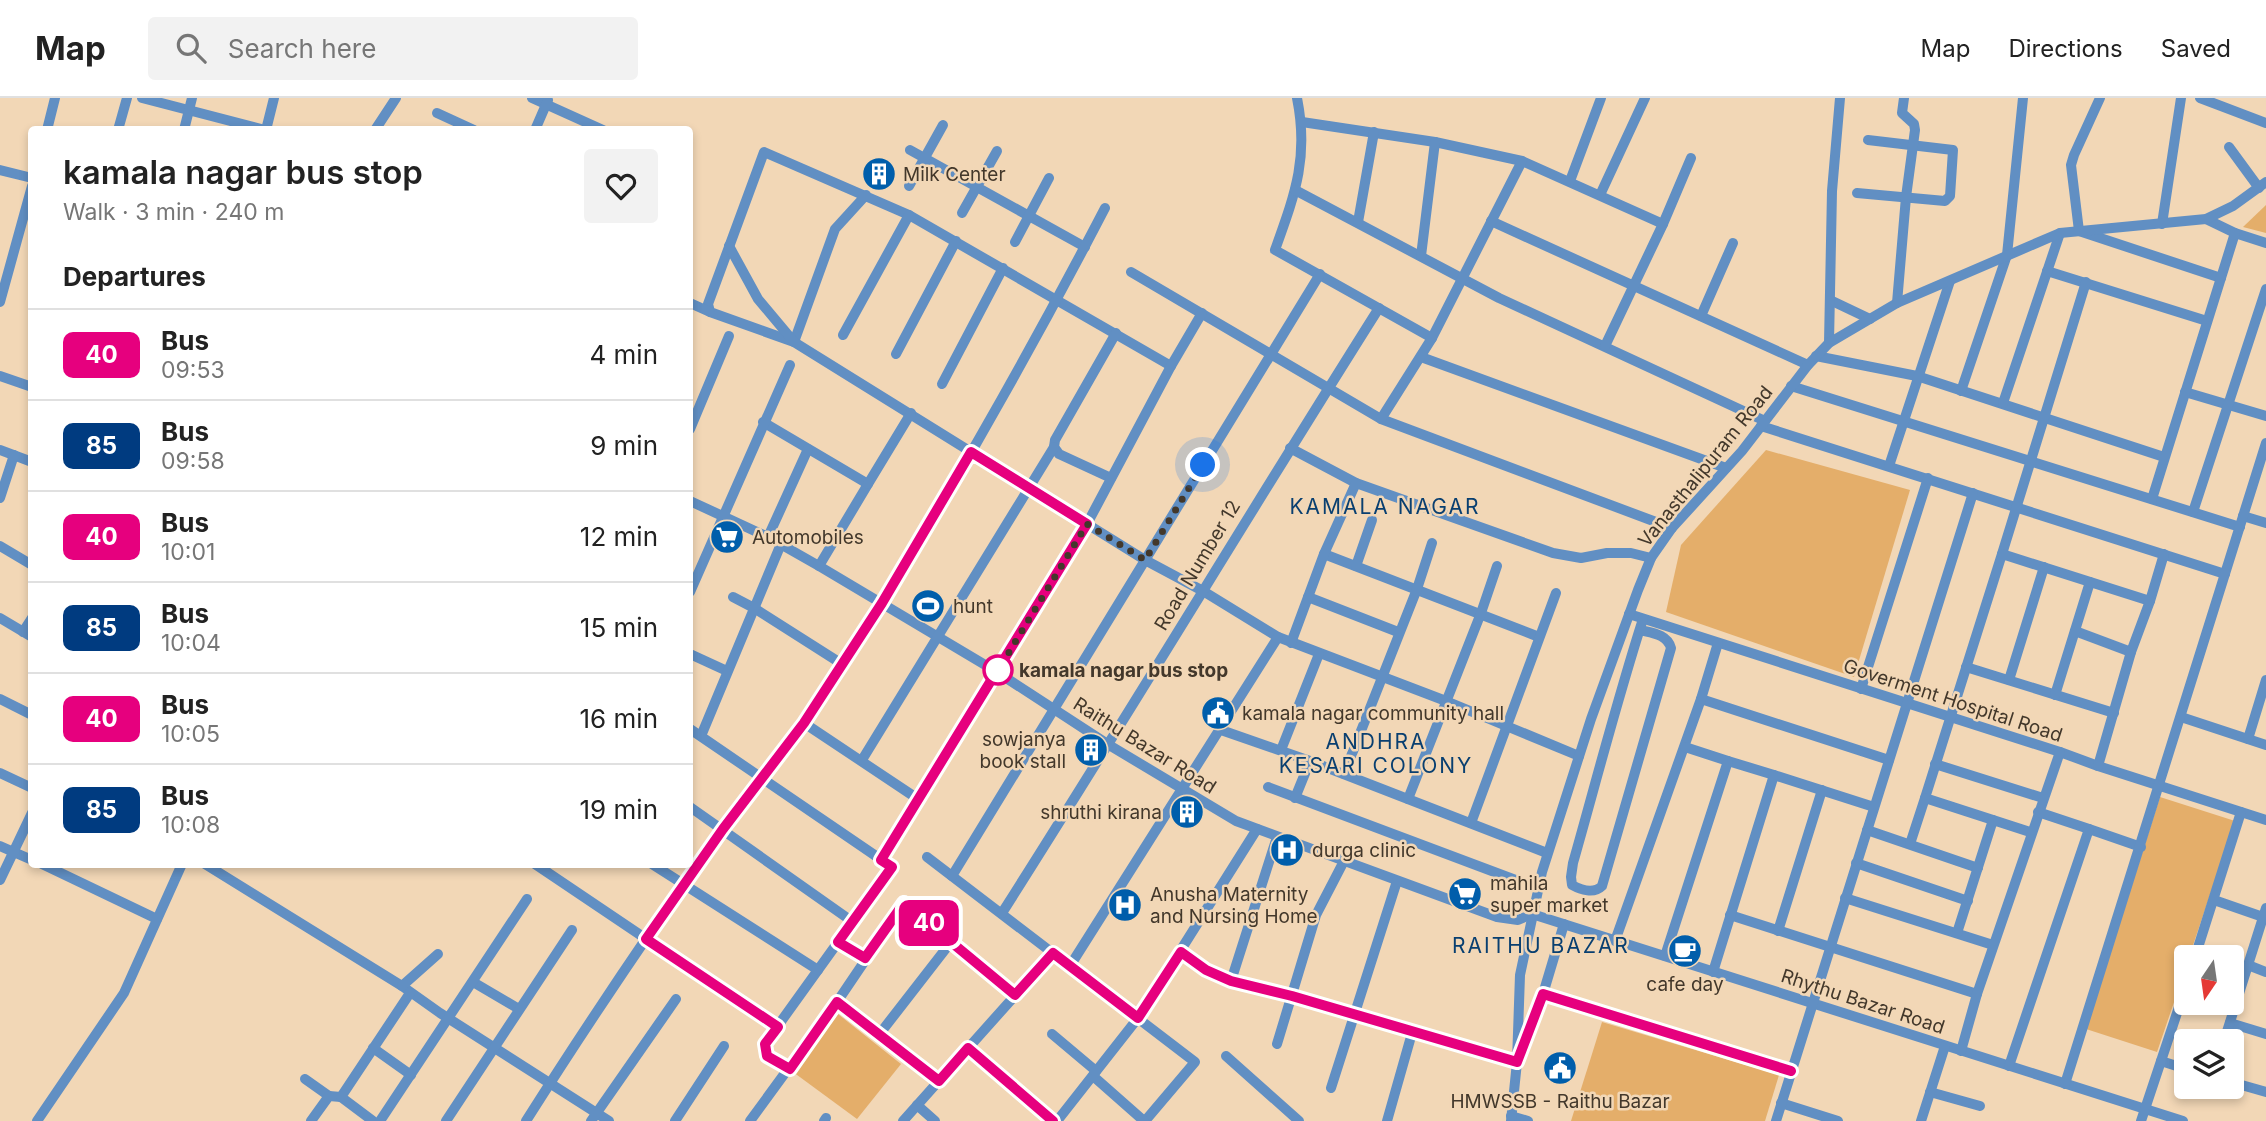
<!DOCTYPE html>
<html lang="en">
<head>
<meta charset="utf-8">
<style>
  body { margin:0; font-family:Inter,sans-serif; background:#f2f2f2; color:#222; height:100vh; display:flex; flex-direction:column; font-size:26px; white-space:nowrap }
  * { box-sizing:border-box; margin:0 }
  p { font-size:23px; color:#767676 }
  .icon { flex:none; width:38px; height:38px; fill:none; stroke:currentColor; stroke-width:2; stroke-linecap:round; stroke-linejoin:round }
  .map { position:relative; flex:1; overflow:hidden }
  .details { position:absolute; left:28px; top:28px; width:665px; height:742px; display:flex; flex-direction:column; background:#fff; border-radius:7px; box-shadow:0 4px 10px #0003 }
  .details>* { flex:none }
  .badge { padding:0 14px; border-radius:10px; font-size:24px; line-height:46px }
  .needle { width:46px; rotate:193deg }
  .tools { position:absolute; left:2174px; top:847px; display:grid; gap:14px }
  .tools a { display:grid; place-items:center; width:70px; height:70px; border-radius:7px; background:#fff; box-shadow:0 4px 10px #0003; font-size:35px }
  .you { position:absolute; width:35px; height:35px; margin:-18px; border:5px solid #fff; border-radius:50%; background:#1a73e8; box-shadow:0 0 0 10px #1a73e833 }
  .map>.badge { position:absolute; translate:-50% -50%; box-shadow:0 0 0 4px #fff }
  h2 { padding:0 35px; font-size:26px; line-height:63px }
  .round { display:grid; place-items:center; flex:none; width:74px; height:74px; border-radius:7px; background:#f2f2f2 }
  .head { display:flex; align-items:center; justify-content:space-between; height:119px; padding:0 35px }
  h1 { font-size:33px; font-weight:600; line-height:52px }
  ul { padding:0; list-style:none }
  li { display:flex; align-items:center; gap:21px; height:91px; padding:0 35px; border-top:2px solid #e0e0e0 }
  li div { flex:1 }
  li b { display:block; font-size:26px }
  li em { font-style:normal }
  li .badge { min-width:77px; font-weight:700; text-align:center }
  header { display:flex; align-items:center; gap:42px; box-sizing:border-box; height:98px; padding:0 35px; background:#fff; border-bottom:2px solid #e0e0e0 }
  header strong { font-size:33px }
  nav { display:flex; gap:38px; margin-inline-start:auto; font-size:24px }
  .search { width:490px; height:63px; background:#f2f2f2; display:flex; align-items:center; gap:18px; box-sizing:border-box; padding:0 24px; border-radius:7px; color:#767676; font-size:26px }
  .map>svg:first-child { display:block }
</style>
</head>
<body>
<header>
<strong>Map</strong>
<div class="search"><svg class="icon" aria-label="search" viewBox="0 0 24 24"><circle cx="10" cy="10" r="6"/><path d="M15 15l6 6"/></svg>Search here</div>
<nav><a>Map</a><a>Directions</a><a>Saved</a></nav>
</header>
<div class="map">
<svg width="2266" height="1023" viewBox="0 0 2266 1023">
  <rect width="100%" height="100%" fill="#f2d7b6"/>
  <g fill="#e4ae6a">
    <polygon points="2266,107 2266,135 2243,129"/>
    <polygon points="1766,352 1910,392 1854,579 1666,514 1681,447"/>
    <polygon points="2160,699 2235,723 2189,859 2186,859 2186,869 2157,954 2086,931"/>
    <polygon points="838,916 901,966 857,1021 793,974"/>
    <polygon points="1602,924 1779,977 1765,1023 1571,1023"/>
  </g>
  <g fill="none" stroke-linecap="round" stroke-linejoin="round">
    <g stroke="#618fc3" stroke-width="10">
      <polyline points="142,0 265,32"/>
      <polyline points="532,0 603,32"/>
      <path d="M1297 0C1309 60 1295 96 1275 152L1432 240"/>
      <polyline points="2100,0 2074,57 2071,67 2079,133 2221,180"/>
      <polyline points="2200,0 2266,25"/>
      <polyline points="437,15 474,32"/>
      <polyline points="1302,24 1435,44 1522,63 1663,126"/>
      <polyline points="47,32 55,0"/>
      <polyline points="118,32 127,0"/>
      <polyline points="184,32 192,0"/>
      <polyline points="266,32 274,0"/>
      <polyline points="375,32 396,0"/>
      <polyline points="535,32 548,2"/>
      <polyline points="2229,49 2259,90"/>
      <polyline points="910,52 1085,149"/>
      <polyline points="0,72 32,80"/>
      <polyline points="1570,83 1601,0"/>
      <polyline points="909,88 943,27"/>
      <polyline points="1295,92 1499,200 1765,323"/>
      <polyline points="1857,95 1945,103 1950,98 1953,52 1868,42"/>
      <polyline points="866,97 835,131 794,244 710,214 708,206 764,54 909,117"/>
      <polyline points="1600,97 1645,0"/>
      <polyline points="962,115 997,53"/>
      <polyline points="2206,121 2235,135 2266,145"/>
      <polyline points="1491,123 1808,267"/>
      <polyline points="1358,124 1374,34"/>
      <polyline points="2162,126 2181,0"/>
      <polyline points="1015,144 1049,80"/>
      <polyline points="729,148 758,201 794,244 1145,462 1203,493 1278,539 1446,603 1579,658"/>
      <polyline points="1421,158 1435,44"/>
      <polyline points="2047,173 2207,223"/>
      <polyline points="1131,174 1381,321 1672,430"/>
      <polyline points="1830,202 1870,221"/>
      <polyline points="0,204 32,88"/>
      <polyline points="690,205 710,214"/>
      <polyline points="1897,205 1906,99 1915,32 1914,26 1902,15 1904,0"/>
      <polyline points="1701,218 1733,145"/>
      <polyline points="843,237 909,117 1171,268"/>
      <polyline points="1829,245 1832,93 1840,0"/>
      <polyline points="1605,248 1663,126 1691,60"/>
      <polyline points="896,256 956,143"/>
      <polyline points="1816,258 1917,278 2164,359"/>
      <polyline points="1421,259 1726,370"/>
      <polyline points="0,278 32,289"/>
      <polyline points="942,286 1003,170"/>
      <polyline points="1791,288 2240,429"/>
      <polyline points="1961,293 2007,157 2023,0"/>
      <polyline points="2185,294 2266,318"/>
      <polyline points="2003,305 2060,135"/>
      <polyline points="1381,321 1432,240 1522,63"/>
      <polyline points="763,324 868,386 819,468"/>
      <polyline points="1761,328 2225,476"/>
      <polyline points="690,331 729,238"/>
      <polyline points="1290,350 1356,385 1553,455 1581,460 1607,455 1631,455 1651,460"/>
      <polyline points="0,352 32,364"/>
      <polyline points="1889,368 1950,183"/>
      <polyline points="1111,380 1059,356 1054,349 1055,342 1116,235"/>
      <polyline points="868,386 911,315"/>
      <polyline points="0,400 14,357"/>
      <polyline points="2152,401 2235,135"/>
      <polyline points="690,403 768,439 819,468 997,574 1109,647 1236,723 1497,819 1518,822 1532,816"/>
      <polyline points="2193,414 2266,191"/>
      <polyline points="2243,418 2266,425"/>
      <polyline points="768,439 808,351"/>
      <polyline points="0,448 32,467"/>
      <polyline points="1324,456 1539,539"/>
      <polyline points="2002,456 2086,184"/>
      <polyline points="1356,468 1372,422"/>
      <polyline points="690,494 790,267"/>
      <polyline points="733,499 754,510 842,566"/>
      <polyline points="1308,499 1398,534"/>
      <polyline points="1629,516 2060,654 2098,668 2266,722"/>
      <polyline points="0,520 32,539"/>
      <path d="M1640 532C1652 535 1667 536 1671 550L1602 788C1594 796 1581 792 1572 787L1571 779 1573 765C1596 684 1617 602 1643 521"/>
      <polyline points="2075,533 2131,554"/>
      <polyline points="23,534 32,520"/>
      <polyline points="1291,545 1324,456 1356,385"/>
      <polyline points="690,556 727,573"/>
      <polyline points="1966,569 2114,615"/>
      <polyline points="2009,582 2044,469"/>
      <polyline points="1861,591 1928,380"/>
      <polyline points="2055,597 2090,484"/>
      <polyline points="0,601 32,617"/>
      <polyline points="1701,601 1889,662"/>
      <polyline points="2181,619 2266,647"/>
      <polyline points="804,625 918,701"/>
      <polyline points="1221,632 1310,663 1547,755"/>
      <polyline points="701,638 781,446"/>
      <polyline points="2248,641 2266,582"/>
      <polyline points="1281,652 1319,556"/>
      <polyline points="862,662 1054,349"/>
      <polyline points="1728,663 1774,677"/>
      <polyline points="1935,666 2043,700"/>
      <polyline points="2098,668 2131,554 2150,503 2164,456"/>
      <polyline points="0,675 32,690"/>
      <polyline points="1344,676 1417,491 1432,445"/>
      <polyline points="1268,689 1537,790"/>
      <polyline points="1295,700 1310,663"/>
      <polyline points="1408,701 1481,515 1497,468"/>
      <polyline points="690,709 853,824"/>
      <polyline points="1993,722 1925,700 2002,456 2150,503"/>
      <polyline points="1471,725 1556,495"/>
      <polyline points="2089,731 2141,749"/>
      <polyline points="1867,732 1978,770"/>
      <polyline points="1910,746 1925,700"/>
      <polyline points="0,748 32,762"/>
      <polyline points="927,759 1195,964 1145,1023"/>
      <polyline points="881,762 1087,426 1171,268 1202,215"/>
      <polyline points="1856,765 1968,803"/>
      <polyline points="42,766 157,821"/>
      <polyline points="205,766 402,888 440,915 609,1023"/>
      <polyline points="535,766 777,929 892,769 690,631"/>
      <polyline points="652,766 818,872"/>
      <polyline points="952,778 1320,176"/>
      <polyline points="0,782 32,715"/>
      <polyline points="1845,800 1993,847"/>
      <polyline points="2214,802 2266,820"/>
      <path d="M1002 815C1130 614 1252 411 1379 210"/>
      <polyline points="1532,816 2183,1023"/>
      <polyline points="1730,817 1977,896"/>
      <polyline points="1778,833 1822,692"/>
      <polyline points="1957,835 1993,722 2030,734"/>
      <polyline points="1615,843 1701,601 1718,545"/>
      <polyline points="838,844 865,860"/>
      <polyline points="1181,854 1206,872 1231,883 1292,898 1517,964 1543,896 1564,826"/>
      <polyline points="1665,858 1728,663 1685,649"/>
      <polyline points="2195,859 2241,714"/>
      <polyline points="2248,867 2266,874"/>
      <polyline points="1070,868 1278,539"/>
      <polyline points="1713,874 1774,677 1874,709"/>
      <polyline points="1231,883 1277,739"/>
      <polyline points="473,884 519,911"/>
      <polyline points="402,888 438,856"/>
      <polyline points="1543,896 1791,973"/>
      <polyline points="837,904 939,983"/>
      <polyline points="2230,925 2266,936"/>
      <polyline points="777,929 765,946 767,958 790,971"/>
      <polyline points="1052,936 1096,973"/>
      <polyline points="878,938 951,844"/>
      <polyline points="2224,943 2266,810"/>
      <polyline points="1277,946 1316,817 1344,763"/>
      <polyline points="373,950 411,977"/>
      <polyline points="968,950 1053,1023"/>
      <polyline points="1961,953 1977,896 2060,654"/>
      <polyline points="1226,958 1299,1023"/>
      <polyline points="2161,963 2186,971"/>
      <polyline points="2009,968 2089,731 2038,714"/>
      <polyline points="1093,978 1144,1023"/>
      <polyline points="305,981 329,998"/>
      <polyline points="2231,984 2266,994"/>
      <polyline points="2065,986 2266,345"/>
      <polyline points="1331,990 1397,783"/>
      <polyline points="1930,994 1980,1008"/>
      <polyline points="1781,1005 1838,1023"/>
      <polyline points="917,1007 935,1023"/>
      <polyline points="1511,1018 1528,1023"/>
      <polyline points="37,1023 124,895 182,766"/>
      <polyline points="311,1023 329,998 341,999"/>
      <polyline points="373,1023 341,999 410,895"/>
      <polyline points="380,1023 527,801"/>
      <polyline points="446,1023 572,832"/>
      <path d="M526 1023C588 925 653 829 720 734 748 696 780 661 806 622 915 457 1014 285 1105 110"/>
      <polyline points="591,1023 676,901"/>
      <polyline points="675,1023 724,948"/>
      <polyline points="750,1023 837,904 904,805 1015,897"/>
      <polyline points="824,1023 826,1020"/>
      <polyline points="903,1023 1053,855"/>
      <polyline points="1057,1023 1138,920 1257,731"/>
      <polyline points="1387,1023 1412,935"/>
      <polyline points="1511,1023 1517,964 1520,877 1542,774 1591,621 1638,492 1651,460 1672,430 1742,353 1808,267 1829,245 1897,205 2060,135 2206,121 2233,108 2266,84"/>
      <polyline points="1776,1023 1973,395"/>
      <polyline points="1921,1023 1945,948"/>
      <polyline points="2141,1023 2186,888"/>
    </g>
  </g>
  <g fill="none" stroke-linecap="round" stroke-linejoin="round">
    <g stroke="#fff" stroke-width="16">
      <polyline id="line" points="1053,1023 968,950 939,983 837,904 790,971 767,958 765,946 778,929 646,841 723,731 804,625 882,505 971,354 1087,426 881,762 892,769 838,844 865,860 904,805 1015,897 1053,855 1138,920 1181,854 1206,872 1231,883 1292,898 1517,964 1543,896 1791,973"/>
    </g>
    <use href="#line" stroke="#e6007e" stroke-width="10"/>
    <polyline stroke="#43382b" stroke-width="7" stroke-dasharray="0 12.6" points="998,572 997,574 1087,426 1145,462 1203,367"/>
  </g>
  <defs>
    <g id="building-disc" transform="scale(1.75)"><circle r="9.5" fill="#005eab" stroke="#f2d7b6"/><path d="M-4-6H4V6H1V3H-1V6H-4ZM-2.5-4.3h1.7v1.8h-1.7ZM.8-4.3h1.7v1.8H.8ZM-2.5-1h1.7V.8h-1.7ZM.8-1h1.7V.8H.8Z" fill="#fff"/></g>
    <g id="supermarket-disc" transform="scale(1.75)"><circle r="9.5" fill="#005eab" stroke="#f2d7b6"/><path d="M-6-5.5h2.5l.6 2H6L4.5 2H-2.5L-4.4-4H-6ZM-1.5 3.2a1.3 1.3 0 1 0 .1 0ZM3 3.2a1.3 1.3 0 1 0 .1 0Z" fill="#fff"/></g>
    <g id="stadium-disc" transform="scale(1.75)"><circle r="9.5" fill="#005eab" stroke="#f2d7b6"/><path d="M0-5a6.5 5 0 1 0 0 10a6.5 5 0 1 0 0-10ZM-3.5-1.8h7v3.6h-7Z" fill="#fff"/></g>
    <g id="civic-disc" transform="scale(1.75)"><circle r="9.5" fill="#005eab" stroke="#f2d7b6"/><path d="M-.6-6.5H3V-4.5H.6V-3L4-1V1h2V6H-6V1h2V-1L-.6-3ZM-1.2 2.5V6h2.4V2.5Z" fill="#fff"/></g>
    <g id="hospital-disc" transform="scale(1.75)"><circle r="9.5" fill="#005eab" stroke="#f2d7b6"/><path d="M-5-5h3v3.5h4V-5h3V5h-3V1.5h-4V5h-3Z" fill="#fff"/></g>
    <g id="cafe-disc" transform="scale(1.75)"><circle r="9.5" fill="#005eab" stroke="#f2d7b6"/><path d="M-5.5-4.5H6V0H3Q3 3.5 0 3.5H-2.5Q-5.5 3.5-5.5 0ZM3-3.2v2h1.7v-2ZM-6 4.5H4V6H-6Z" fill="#fff"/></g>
  </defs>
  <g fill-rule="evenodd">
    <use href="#building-disc" x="879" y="76"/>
    <use href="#supermarket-disc" x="727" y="439"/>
    <use href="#stadium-disc" x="928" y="508"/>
    <use href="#civic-disc" x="1218" y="615"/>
    <use href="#building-disc" x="1091" y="652"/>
    <use href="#building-disc" x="1187" y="714"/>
    <use href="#hospital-disc" x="1287" y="752"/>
    <use href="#supermarket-disc" x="1465" y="796"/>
    <use href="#hospital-disc" x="1125" y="807"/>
    <use href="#cafe-disc" x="1685" y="853"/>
    <use href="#civic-disc" x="1560" y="970"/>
  </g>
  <circle fill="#fff" stroke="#e6007e" stroke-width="3.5" cx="998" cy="572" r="14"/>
  <g text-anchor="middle" stroke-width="5" stroke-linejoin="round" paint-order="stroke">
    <g font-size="19" fill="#43382b" stroke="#f2d7b6" text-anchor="start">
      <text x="903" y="83">Milk Center</text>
      <text x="752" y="446">Automobiles</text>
      <text x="953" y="515">hunt</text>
      <text x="1242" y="622">kamala nagar community hall</text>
      <text x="1066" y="648" text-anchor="end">sowjanya<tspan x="1066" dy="22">book stall</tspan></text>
      <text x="1162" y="721" text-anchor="end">shruthi kirana</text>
      <text x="1312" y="759">durga clinic</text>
      <text x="1490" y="792">mahila<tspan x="1490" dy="22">super market</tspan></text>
      <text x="1150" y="803">Anusha Maternity<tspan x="1150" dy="22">and Nursing Home</tspan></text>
      <text x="1685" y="893" text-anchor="middle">cafe day</text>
      <text x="1560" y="1010" text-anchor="middle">HMWSSB - Raithu Bazar</text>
    </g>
    <g font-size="19" fill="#43382b" stroke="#f2d7b6">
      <text transform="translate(1705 368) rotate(-51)" y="7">Vanasthalipuram Road</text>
      <text transform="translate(1197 467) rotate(-59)" y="7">Road Number 12</text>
      <text transform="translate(1953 602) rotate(18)" y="7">Goverment Hospital Road</text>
      <text transform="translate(1145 647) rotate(32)" y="7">Raithu Bazar Road</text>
      <text transform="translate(1863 903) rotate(18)" y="7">Rhythu Bazar Road</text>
    </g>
    <g font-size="19" font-weight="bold" fill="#43382b" stroke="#f2d7b6" text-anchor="start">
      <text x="1019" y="579">kamala nagar bus stop</text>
    </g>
    <g font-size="21" letter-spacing="2" fill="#093f70" stroke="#f2d7b6">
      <text x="1385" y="416">KAMALA NAGAR</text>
      <text x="1376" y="651">ANDHRA<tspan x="1376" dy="24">KESARI COLONY</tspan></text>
      <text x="1541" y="855">RAITHU BAZAR</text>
    </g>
  </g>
</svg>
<div class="tools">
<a><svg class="needle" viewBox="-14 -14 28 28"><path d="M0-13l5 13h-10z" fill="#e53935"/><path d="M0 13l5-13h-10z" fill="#767676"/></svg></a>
<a><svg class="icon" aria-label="layers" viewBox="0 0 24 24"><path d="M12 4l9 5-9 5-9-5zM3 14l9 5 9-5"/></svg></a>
</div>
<div class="you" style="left:1203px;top:367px"></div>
<b class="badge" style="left:929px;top:825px;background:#e6007e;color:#fff">40</b>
<section class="details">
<div class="head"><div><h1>kamala nagar bus stop</h1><p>Walk · 3 min · 240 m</p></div><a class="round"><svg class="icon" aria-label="heart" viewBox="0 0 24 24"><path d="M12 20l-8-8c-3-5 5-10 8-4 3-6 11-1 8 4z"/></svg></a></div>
<h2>Departures</h2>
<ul>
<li><span class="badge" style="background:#e6007e;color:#fff">40</span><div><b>Bus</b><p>09:53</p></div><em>4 min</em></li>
<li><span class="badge" style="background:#003b80;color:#fff">85</span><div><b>Bus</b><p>09:58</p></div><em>9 min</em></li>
<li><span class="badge" style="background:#e6007e;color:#fff">40</span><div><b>Bus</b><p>10:01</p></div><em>12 min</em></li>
<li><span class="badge" style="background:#003b80;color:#fff">85</span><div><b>Bus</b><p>10:04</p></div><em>15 min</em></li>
<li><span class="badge" style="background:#e6007e;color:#fff">40</span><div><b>Bus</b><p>10:05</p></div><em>16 min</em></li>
<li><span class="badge" style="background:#003b80;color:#fff">85</span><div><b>Bus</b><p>10:08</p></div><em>19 min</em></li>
</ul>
</section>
</div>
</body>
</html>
